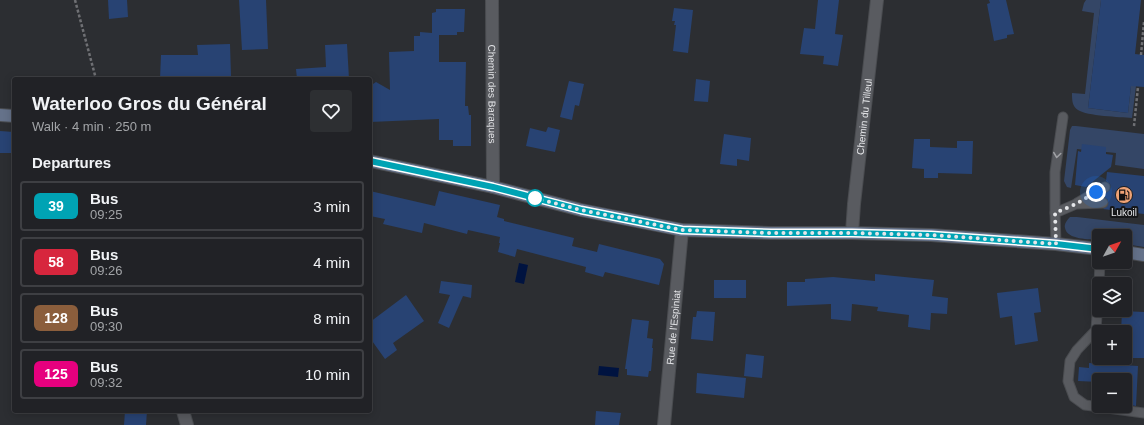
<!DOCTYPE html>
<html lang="en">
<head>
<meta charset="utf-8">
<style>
  body { margin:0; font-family:Helvetica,sans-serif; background:#2d2f32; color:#f1f3f6; height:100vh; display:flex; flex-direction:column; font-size:15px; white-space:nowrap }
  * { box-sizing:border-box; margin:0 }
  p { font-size:13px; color:#a2a4a7 }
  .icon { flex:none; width:22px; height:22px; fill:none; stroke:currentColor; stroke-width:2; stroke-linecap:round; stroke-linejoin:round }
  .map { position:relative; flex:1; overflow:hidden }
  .sheet { position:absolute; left:12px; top:77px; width:360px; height:336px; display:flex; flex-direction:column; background:#212226; border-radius:4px; box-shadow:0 2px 10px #0003,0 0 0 1px #3e3f43 }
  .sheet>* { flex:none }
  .badge { padding:0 8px; border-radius:6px; font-size:14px; line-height:26px }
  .needle { width:26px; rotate:50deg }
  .controls { position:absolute; left:1092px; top:229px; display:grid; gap:8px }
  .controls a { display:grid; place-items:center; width:40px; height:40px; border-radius:4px; background:#212226; box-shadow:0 2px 10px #0003,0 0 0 1px #3e3f43; font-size:20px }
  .you { position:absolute; width:20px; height:20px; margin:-10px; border:3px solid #fff; border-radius:50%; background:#1a73e8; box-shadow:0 0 0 6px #1a73e833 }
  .map>.badge { position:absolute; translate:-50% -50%; box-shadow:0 0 0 2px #fff }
  h2 { padding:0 20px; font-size:15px; line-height:36px }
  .round { display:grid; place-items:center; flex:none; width:42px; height:42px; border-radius:4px; background:#2d2f32 }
  .summary { display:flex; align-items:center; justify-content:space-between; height:68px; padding:0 20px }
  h1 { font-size:19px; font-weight:700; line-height:30px }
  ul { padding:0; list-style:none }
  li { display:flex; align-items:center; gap:12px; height:50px; margin:0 8px 6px; padding:0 12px; border:2px solid #3e3f43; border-radius:4px }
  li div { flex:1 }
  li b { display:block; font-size:15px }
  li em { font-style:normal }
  li .badge { min-width:44px; font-weight:700; text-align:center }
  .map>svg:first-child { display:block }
</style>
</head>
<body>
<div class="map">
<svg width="1144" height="425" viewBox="0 0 1144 425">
  <rect width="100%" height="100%" fill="#2c2e32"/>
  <g fill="#344666">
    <path d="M1086 0H1101L1088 108 1128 113 1131 86H1136L1132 118C1120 117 1087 116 1078 110 1072 106 1072 100 1072 93L1085 94 1094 13 1082 11 1084 3Z"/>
    <polygon points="1072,126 1076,126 1144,134 1144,169 1115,165 1116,153 1077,149 1071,188 1067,187 1064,181 1070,130"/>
    <path d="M1070 217H1077L1144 225V247L1125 244V236H1099V240C1090 239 1067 240 1065 228 1064 224 1067 220 1070 217Z"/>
  </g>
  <g fill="#001340">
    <polygon points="519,263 528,265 524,284 515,282"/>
    <polygon points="599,366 619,368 618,377 598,375"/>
  </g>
  <g fill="#284373">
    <polygon points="108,0 127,0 128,17 109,19"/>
    <polygon points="239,0 266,0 268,49 242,50"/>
    <polygon points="818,0 839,0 835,34 843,35 838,66 823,64 824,56 800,54 804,28 815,29"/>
    <polygon points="989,0 1006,0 1014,34 1007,35 1007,38 994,41 987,4 990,3"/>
    <polygon points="1101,0 1141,0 1135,54 1144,55 1144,87 1131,86 1128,113 1088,108"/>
    <polygon points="674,8 693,10 688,53 673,51 676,25 674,25 675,21 672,21"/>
    <polygon points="436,9 465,9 464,32 457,32 457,35 439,35 439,62 466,62 465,106 468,106 469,115 471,115 471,146 453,146 453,140 439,140 439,119 370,122 370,86 376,82 390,90 389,52 414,51 414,36 420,36 420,32 432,33 432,13 436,12"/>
    <polygon points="230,44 231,76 188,79 160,79 161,55 198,55 197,45"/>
    <polygon points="347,44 349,79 297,79 296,69 326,67 325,45"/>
    <polygon points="696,79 710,81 708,102 694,101"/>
    <polygon points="569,81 584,84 579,106 575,105 572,120 560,117"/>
    <polygon points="548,127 560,130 555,152 526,146 530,128 546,132"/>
    <polygon points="0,131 14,132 14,153 0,153"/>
    <polygon points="724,134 751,138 749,161 737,159 737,166 720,164"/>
    <polygon points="914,139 930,139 930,147 957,148 957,141 973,141 972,174 938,173 938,178 924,178 924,169 912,168"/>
    <polygon points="1082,144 1106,147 1106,154 1113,155 1111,167 1086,187 1075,185 1078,151 1081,152"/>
    <polygon points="1107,172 1144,176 1144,214 1103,209 1108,205 1108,200 1104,197 1104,194 1110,190 1111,187 1110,184 1106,181"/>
    <polygon points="370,191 435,206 439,191 500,205 497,217 504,219 504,221 574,238 572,246 597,252 599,244 660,259 664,264 659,285 605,272 603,277 585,272 586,267 517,249 515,257 498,252 500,243 499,243 500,237 468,230 467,234 424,223 422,233 383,224 385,219 370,216"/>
    <polygon points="875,274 934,280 932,296 948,298 947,314 931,313 930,330 908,327 909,315 877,311 878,307 852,304 851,321 831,319 831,304 787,306 787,282 805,282 805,279 833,277 875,281"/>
    <rect x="714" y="280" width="32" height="18"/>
    <polygon points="441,281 472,285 471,298 463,296 449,328 438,323 450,295 439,293"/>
    <polygon points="1038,288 1041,312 1034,313 1038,341 1015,345 1012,316 1000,318 997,293"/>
    <polygon points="406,295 424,321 393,343 397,350 385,359 370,338 370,322"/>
    <polygon points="697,311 715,312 713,341 691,339 693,317 696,317"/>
    <polygon points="1122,311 1144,312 1144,358 1131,358 1132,337 1130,337 1129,334 1121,332"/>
    <polygon points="632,319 649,321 647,338 653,339 652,348 653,348 651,371 649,371 648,377 627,375 627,369 625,369"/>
    <polygon points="746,354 764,356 762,378 744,376"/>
    <polygon points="1089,363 1138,366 1136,406 1125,404 1125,380 1099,380 1099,382 1078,381 1079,367 1089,368"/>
    <polygon points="697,373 746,378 744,398 696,393"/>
    <polygon points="125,411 147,411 146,425 124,425"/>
    <polygon points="596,411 621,413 619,425 595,425"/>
  </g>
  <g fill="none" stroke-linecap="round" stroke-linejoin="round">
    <g stroke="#4a4c50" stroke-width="11">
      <g id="lane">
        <polyline points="1077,203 1105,187"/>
        <polyline points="1055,213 1055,172 1063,117"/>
        <polyline points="1056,244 1055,213 1076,204 1103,203"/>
        <polyline points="1099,284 1100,262"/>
        <polyline points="1099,285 1096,330 1077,350 1070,361 1068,381 1074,397 1085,405 1144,413"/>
      </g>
    </g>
    <g stroke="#4a4c50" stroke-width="14">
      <g id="street">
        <path id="s1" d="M492 0 493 187"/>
        <path id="s2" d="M852 233 854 204 877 0"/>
        <polyline points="183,411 187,425"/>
        <path id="s3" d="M664 425 682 230"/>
      </g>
    </g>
    <g stroke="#4a4c50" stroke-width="14">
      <g id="secondary">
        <polyline points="0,115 14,116"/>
        <polyline points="370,161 493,187 581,210 682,230 771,233 852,233 931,235 1056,244 1099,249"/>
        <polyline points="1125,252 1144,255"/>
      </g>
    </g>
    <g stroke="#6f7074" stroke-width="2.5" stroke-dasharray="3 2" stroke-linecap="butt">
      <polyline points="75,0 96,79"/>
      <polyline points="1141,55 1144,22"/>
      <polyline points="1134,126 1138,87"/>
    </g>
    <use href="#lane" stroke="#595b60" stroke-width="9"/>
    <use href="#street" stroke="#595b60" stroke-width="12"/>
    <use href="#secondary" stroke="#65728a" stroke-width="12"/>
  </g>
  <defs><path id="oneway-chevron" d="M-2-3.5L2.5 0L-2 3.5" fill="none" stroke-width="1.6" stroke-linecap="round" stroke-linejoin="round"/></defs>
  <use stroke="#9fa0a4" href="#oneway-chevron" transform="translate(1057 155) rotate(98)"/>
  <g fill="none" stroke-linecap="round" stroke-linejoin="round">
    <g stroke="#fff" stroke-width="9">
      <polyline id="line" points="370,161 493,187 581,210 682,230 771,233 852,233 931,235 1056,244 1099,249"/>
    </g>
    <use href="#line" stroke="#00a3b4" stroke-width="6"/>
    <polyline stroke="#e5e6e9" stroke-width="4" stroke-dasharray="0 7.2" points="535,198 581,210 682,230 771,233 852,233 931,235 1056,244 1055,213 1076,204 1096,192"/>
  </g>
  <defs>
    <g id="fuel-disc" transform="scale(0.9)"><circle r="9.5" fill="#efa376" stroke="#151618"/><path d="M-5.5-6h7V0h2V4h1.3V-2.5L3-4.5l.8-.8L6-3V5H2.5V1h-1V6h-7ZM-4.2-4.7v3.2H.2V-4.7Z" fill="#111"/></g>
  </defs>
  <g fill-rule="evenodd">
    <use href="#fuel-disc" x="1124" y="195"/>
  </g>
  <circle fill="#fff" stroke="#00a3b4" stroke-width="2" cx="535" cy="198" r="8"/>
  <g text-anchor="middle" stroke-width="4" stroke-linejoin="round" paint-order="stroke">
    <g font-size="10" fill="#e5e6e9" stroke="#151618">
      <text dy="4" stroke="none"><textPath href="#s1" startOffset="94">Chemin des Baraques</textPath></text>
      <text dy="4" stroke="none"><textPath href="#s2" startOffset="117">Chemin du Tilleul</textPath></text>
      <text dy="4" stroke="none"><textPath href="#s3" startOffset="98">Rue de l'Espiniat</textPath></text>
    </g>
    <g font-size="10" fill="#e5e6e9" stroke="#151618">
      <text x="1124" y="216">Lukoil</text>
    </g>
  </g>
</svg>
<div class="controls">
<a><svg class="needle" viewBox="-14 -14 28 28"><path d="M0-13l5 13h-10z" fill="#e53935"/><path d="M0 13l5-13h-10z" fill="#a2a4a7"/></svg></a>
<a><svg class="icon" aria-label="layers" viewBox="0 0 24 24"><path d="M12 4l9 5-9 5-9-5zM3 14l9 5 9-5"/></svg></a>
<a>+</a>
<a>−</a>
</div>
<div class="you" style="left:1096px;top:192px"></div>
<section class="sheet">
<div class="summary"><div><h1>Waterloo Gros du Général</h1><p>Walk · 4 min · 250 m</p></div><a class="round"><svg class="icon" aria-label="heart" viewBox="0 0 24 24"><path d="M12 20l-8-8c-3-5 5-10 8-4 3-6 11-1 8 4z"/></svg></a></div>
<h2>Departures</h2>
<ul>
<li><span class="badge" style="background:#00a3b4;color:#fff">39</span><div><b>Bus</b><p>09:25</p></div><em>3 min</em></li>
<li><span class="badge" style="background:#d7263d;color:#fff">58</span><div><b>Bus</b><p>09:26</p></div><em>4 min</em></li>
<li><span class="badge" style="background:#8b5e3c;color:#fff">128</span><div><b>Bus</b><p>09:30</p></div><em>8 min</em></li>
<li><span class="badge" style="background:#e6007e;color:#fff">125</span><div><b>Bus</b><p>09:32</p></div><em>10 min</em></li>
</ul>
</section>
</div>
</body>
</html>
